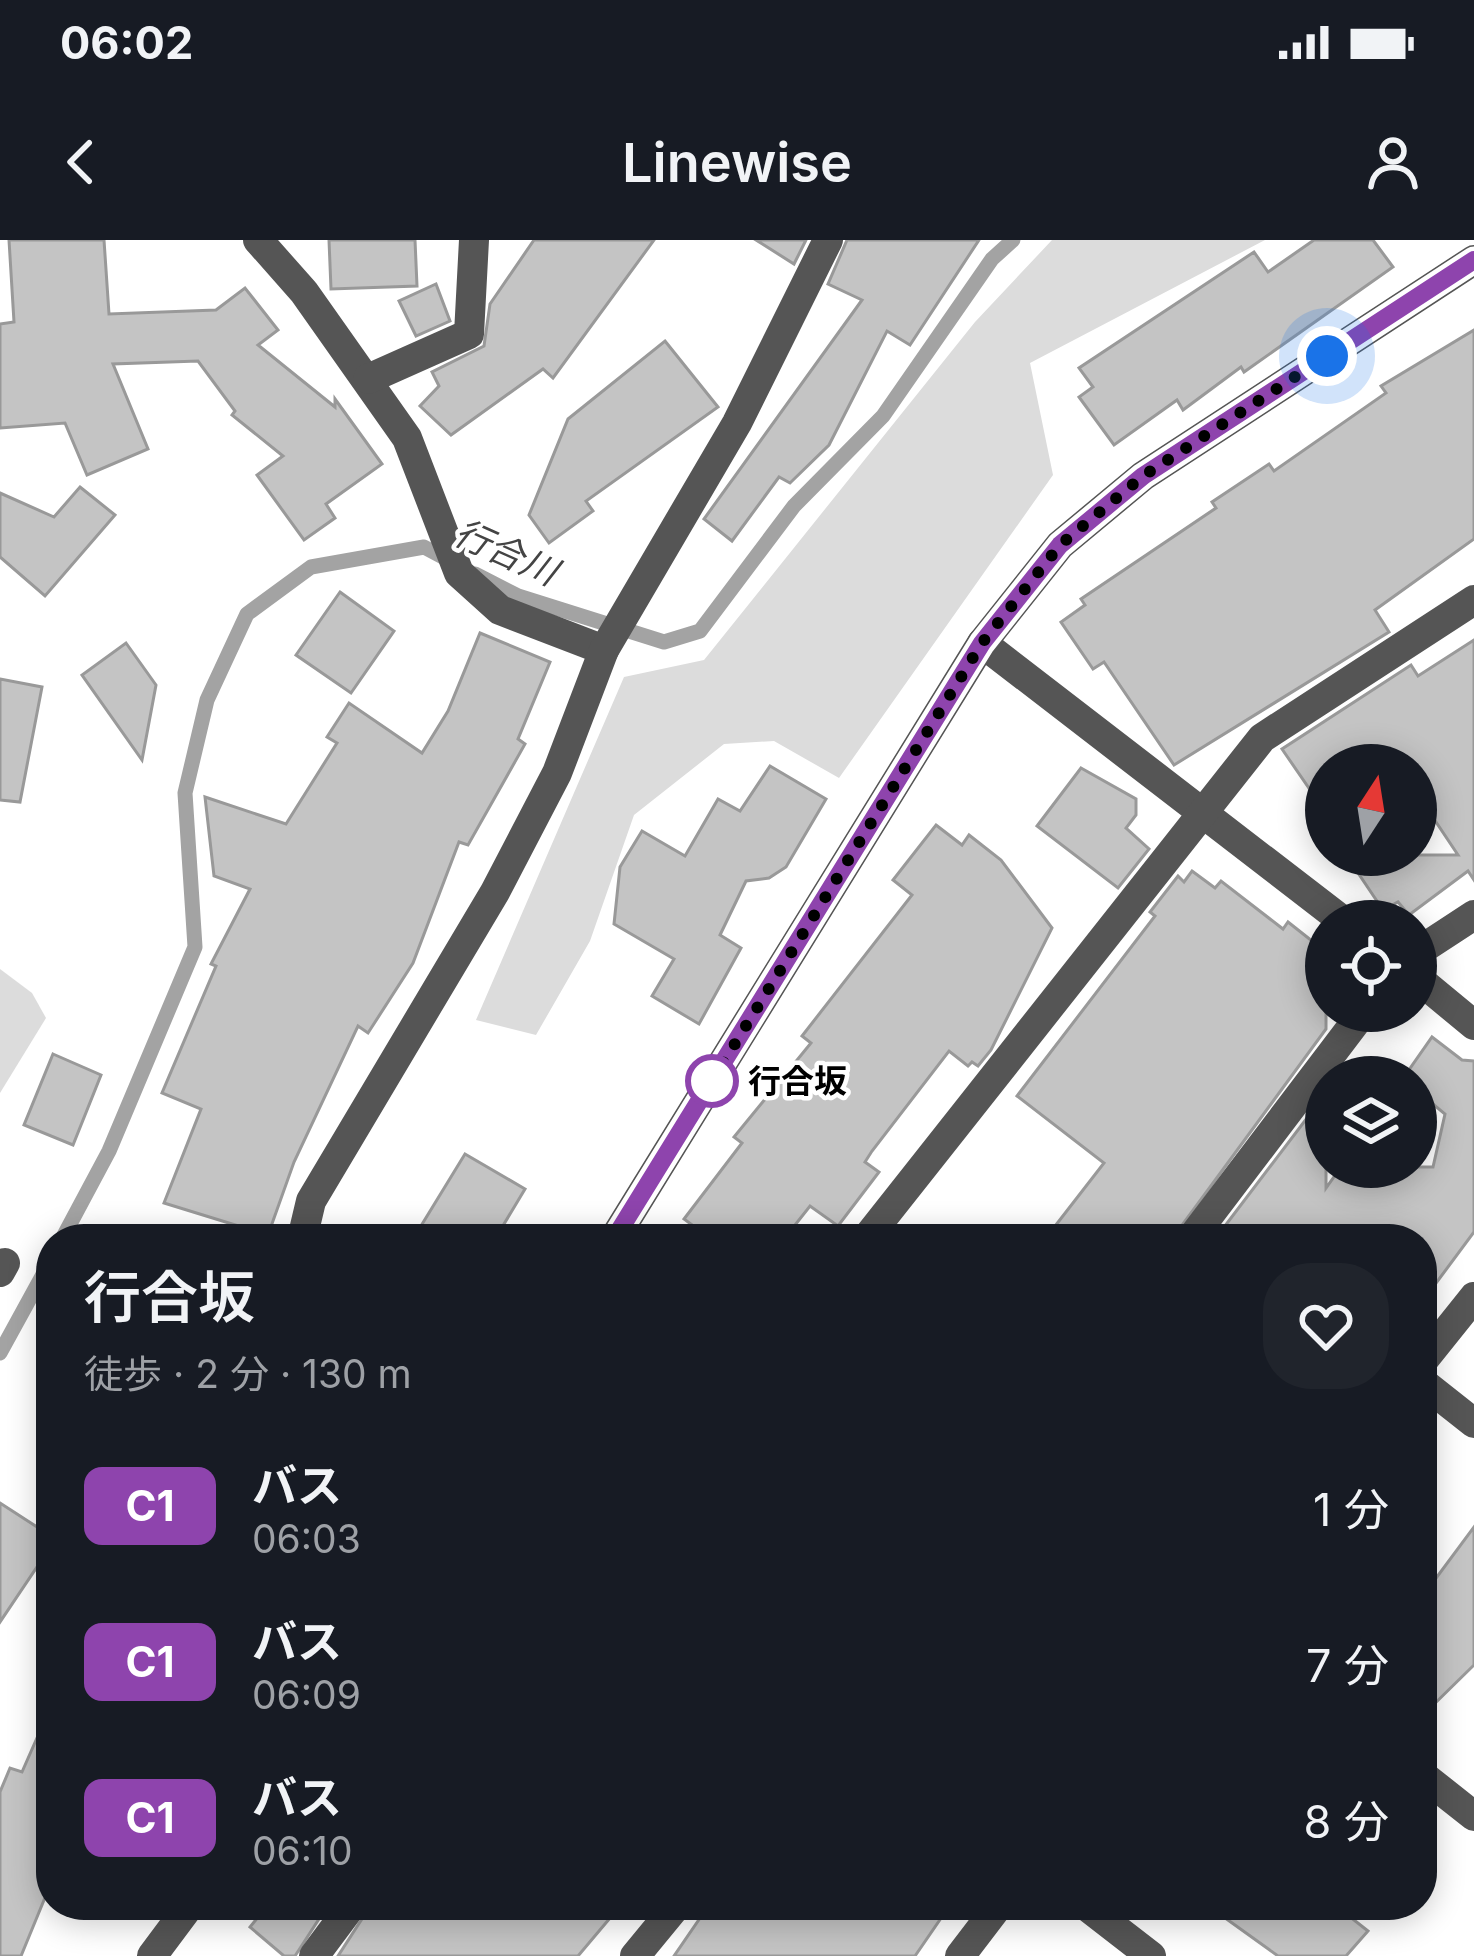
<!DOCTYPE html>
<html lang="ja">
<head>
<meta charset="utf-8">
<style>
  body { margin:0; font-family:Inter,"Noto Sans JP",sans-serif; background:#20242c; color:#f1f3f6; height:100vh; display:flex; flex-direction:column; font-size:45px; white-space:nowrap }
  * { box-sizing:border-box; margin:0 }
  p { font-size:39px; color:#9ea1a6 }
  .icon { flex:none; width:66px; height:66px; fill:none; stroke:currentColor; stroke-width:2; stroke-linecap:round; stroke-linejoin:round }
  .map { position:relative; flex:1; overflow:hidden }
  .sheet { position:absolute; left:36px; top:984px; width:1401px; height:696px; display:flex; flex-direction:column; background:#171b24; border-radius:48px; box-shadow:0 6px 30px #0003 }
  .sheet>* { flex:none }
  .badge { padding:0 24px; border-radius:18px; font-size:42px; line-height:78px }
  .needle { width:78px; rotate:12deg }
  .buttons { position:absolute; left:1305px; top:504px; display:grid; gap:24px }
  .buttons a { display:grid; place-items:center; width:132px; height:132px; border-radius:50%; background:#171b24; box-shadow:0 6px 30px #0003; font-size:60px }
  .you { position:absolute; width:60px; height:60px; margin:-30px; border:9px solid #fff; border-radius:50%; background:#1a73e8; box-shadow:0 0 0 18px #1a73e833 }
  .map>.badge { position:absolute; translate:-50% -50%; box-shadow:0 0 0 6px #fff }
  .round { display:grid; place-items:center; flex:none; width:126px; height:126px; border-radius:48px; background:#20242c }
  .overview { display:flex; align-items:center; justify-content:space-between; height:204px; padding:0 48px }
  h1 { font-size:57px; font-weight:600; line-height:90px }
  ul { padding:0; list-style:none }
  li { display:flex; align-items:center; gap:36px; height:156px; padding:0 48px }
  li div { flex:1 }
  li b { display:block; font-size:45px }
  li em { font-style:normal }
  li .badge { min-width:132px; font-weight:700; text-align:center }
  .status { display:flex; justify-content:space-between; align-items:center; height:84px; padding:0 60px; background:#171b24; direction:ltr }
  .status svg { height:33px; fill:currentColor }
  header { display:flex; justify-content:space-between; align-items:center; height:156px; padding:0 48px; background:#171b24; font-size:54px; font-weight:600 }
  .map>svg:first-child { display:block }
</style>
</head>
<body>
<div class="status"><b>06:02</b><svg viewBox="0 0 49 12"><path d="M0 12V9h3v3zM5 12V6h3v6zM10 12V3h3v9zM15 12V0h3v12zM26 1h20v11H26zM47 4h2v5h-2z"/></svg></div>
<header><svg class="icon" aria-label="back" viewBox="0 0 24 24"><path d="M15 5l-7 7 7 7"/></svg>Linewise<svg class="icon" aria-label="person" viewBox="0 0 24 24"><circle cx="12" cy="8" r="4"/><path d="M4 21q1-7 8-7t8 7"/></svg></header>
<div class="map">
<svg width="1474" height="1716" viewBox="0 0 1474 1716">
  <rect width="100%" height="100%" fill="#fff"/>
  <g fill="#dcdcdc">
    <polygon points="1052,0 1265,0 1030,123 1053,235 839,538 774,501 724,504 634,575 590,701 536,795 476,780 624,437 704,420 975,82"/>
    <polygon points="0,729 32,753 46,778 0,853"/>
  </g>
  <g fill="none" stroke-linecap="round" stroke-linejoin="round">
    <g stroke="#a3a3a3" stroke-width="15">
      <polyline points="475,334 518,356 664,402 700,391 794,266 883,176 992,19 1013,0"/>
      <polyline points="62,999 109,911 195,707 185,553 207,460 247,374 311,327 424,307 454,323"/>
      <polyline points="0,1113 51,1020"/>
    </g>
  </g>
  <g fill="#c4c4c4" stroke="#999" stroke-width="3">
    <polygon points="9,0 104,0 109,74 216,70 245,48 278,90 258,105 335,167 335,159 382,224 326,264 335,278 304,300 257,235 283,216 232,175 235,171 198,121 113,124 148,209 87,235 65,183 0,188 0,84 14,82"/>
    <polygon points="329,0 415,0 417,46 331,49"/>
    <polygon points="534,0 654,0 553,138 543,129 451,195 420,166 439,146 432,132 484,106 490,64"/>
    <polygon points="756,0 806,0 794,24"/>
    <polygon points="847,0 979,0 910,105 887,91 829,205 790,243 779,237 732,301 704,279 862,60 828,44"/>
    <polygon points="1314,0 1373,0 1393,27 1244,132 1241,127 1183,170 1177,160 1114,205 1079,157 1093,147 1079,128 1254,12 1268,32"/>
    <polygon points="436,44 450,81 416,96 399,61"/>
    <polygon points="1474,90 1474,299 1375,370 1389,392 1174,525 1104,422 1093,429 1061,382 1085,365 1081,359 1216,268 1212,262 1269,224 1274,231 1386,153 1381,146"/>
    <polygon points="665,101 718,167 586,261 593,271 549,303 529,275 568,179"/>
    <polygon points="80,247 115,275 45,356 0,317 0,253 54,277"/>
    <polygon points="340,352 394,391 351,453 296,415"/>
    <polygon points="480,393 550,422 518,499 525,504 468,605 459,602 413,723 368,793 358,786 294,922 268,995 164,963 201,869 162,853 216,726 211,724 250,649 214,636 205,557 286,584 337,503 327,497 349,463 422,513 448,471"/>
    <polygon points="1474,400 1474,640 1468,631 1409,675 1398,662 1383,670 1346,615 1458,615 1416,552 1416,525 1326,525 1326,573 1282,509 1411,425 1418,436"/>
    <polygon points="126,403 156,445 142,520 82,435"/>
    <polygon points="0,439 42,447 20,562 0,560"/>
    <polygon points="770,526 826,559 786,627 769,638 746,641 720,695 741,708 699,784 652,756 674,719 614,684 620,627 642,591 685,616 718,559 740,571"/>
    <polygon points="1081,528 1136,559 1136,575 1126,588 1149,609 1118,648 1037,586"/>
    <polygon points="936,585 962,605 969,595 1001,620 1052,688 991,810 978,826 972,822 968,826 949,811 872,911 865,922 879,932 838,986 810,966 784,999 711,999 684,979 742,903 734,897 811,803 802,796 912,655 893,640"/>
    <polygon points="1192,631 1215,648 1221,641 1283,689 1288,682 1326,712 1326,789 1172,999 1045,999 1104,923 1017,856 1155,676 1150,672 1178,636 1184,642"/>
    <polygon points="1432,797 1462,820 1474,821 1474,992 1422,1062 1422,999 1215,999 1326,853 1326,948 1341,927 1433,927 1445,874 1416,850 1416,837 1404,837"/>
    <polygon points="53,814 101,835 73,905 24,885"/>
    <polygon points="465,914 525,949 495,999 413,999"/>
    <polygon points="0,1263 51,1296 51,1306 0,1382"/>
    <polygon points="1474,1287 1474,1425 1422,1476 1422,1357"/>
    <polygon points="51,1466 51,1643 21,1716 0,1716 0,1552 10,1528 22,1532"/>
    <polygon points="268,1665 328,1665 295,1716 284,1716 250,1687"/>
    <polygon points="371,1665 621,1665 578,1716 338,1716"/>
    <polygon points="709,1665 950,1665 915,1716 674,1716"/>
    <polygon points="1207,1665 1335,1665 1368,1691 1346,1716 1278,1716"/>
  </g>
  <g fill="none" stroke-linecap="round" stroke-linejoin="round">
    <g stroke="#555" stroke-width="30">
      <polyline points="258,0 304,52 407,198 459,333 500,370 604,410"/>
      <polyline points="368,139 469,94 474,0"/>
      <polyline points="982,403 1343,681"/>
      <polyline points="1416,713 1474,675"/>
      <polyline points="1416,737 1474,785"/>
      <polyline points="302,999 311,961 495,652 557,533 604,410 737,183 828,0"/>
      <polyline points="614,999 982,403 1060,305 1143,236 1474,20"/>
      <polyline points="866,999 1262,498 1474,360"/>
      <polyline points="1191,999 1364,771"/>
      <polyline points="0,1032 5,1023"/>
      <polyline points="1422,1122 1474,1057"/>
      <polyline points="1422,1142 1474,1183"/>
      <polyline points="1422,1535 1474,1576"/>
      <polyline points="1085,1665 1151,1716"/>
      <polyline points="152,1716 190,1665"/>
      <polyline points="314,1716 352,1665"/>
      <polyline points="635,1716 677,1665"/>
      <polyline points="960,1716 999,1665"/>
    </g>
  </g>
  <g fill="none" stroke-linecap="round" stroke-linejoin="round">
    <g stroke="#fff" stroke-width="27">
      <polyline id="line" points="614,999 982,403 1060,305 1143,236 1474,20"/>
    </g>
    <use href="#line" stroke="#8e44ad" stroke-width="18"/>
    <polyline stroke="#000" stroke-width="12" stroke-dasharray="0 21.6" points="712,841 982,403 1060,305 1143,236 1327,116"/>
  </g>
  <circle fill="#fff" stroke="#8e44ad" stroke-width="6" cx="712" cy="841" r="24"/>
  <g text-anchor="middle" stroke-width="9" stroke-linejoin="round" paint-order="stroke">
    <g font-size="33" font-weight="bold" fill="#000" stroke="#fff" text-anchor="start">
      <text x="748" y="853">行合坂</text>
    </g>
    <g font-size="36" font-style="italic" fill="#444" stroke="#fff">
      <text transform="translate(506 312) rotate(24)" y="13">行合川</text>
    </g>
  </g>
</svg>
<div class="buttons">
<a><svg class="needle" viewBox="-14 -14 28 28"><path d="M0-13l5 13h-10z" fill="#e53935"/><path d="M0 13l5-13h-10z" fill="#9ea1a6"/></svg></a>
<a><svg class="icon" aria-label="locate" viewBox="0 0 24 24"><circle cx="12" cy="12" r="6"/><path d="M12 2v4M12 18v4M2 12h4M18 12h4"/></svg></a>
<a><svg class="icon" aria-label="layers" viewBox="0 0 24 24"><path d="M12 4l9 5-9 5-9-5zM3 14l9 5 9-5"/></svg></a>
</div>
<div class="you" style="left:1327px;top:116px"></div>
<section class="sheet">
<div class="overview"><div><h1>行合坂</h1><p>徒歩 · 2 分 · 130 m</p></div><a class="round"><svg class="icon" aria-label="heart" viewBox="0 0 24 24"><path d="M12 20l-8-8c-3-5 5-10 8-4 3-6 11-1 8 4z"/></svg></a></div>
<ul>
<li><span class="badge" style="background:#8e44ad;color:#fff">C1</span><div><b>バス</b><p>06:03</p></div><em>1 分</em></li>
<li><span class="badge" style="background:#8e44ad;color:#fff">C1</span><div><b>バス</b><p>06:09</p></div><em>7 分</em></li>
<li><span class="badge" style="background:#8e44ad;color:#fff">C1</span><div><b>バス</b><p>06:10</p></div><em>8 分</em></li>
</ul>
</section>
</div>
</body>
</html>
